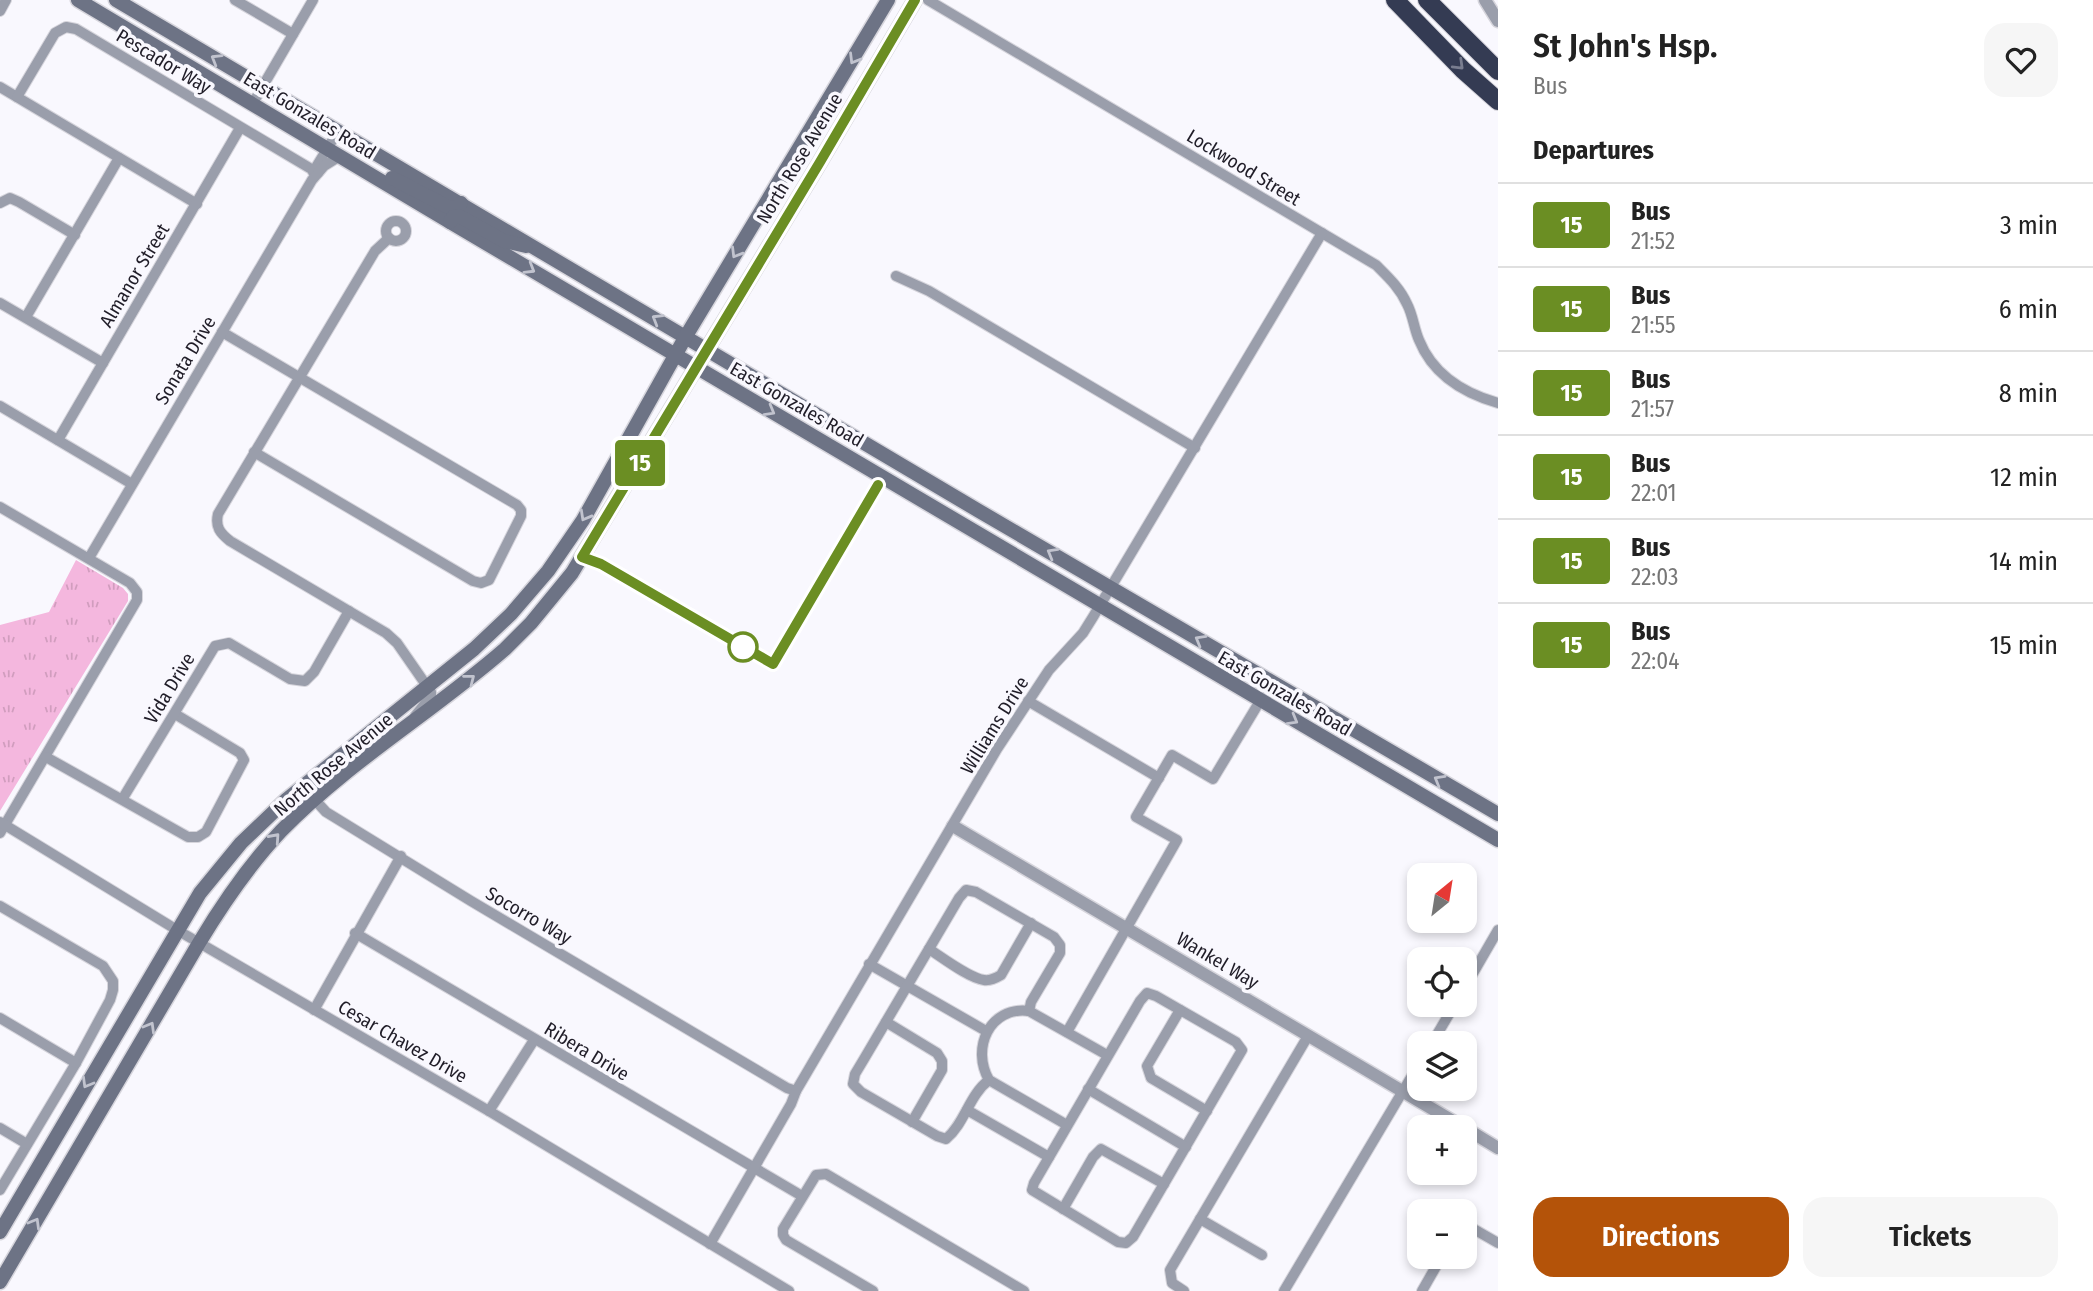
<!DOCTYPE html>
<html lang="en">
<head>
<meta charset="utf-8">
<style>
  body { margin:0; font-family:"Fira Sans Condensed",sans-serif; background:#f6f6f6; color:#222; height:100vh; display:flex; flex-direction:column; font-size:26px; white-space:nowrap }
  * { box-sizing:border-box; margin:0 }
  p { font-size:23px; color:#767676 }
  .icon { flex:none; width:38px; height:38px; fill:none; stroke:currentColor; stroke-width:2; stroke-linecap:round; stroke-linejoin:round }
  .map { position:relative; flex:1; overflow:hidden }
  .panel { display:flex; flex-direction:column; background:#fff; width:595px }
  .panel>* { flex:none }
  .badge { padding:0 14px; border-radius:5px; font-size:24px; line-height:46px }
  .needle { width:46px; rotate:30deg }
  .fabs { position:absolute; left:1407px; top:863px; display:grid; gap:14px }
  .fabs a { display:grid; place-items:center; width:70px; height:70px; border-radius:14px; background:#fff; box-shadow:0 4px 10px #0003; font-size:35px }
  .map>.badge { position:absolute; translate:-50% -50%; box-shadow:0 0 0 4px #fff }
  h2 { padding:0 35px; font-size:26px; line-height:63px }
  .round { display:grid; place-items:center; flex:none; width:74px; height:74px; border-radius:21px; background:#f6f6f6 }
  .summary { display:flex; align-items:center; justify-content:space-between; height:119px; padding:0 35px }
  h1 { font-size:33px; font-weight:600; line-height:52px }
  .primary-button { display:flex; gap:14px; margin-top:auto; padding:14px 35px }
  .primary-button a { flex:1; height:80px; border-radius:21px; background:#b45309; color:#fff; font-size:28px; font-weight:600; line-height:80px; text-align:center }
  .primary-button a+a { background:#f6f6f6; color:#222 }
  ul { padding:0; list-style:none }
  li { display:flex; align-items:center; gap:21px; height:84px; padding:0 35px; border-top:2px solid #e0e0e0 }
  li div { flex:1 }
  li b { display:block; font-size:26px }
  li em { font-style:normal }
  li .badge { min-width:77px; font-weight:700; text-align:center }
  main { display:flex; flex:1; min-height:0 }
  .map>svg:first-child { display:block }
</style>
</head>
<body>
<main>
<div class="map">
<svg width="1498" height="1291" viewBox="0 0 1498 1291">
  <defs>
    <pattern id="park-tufts" width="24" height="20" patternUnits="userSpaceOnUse" patternTransform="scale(1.75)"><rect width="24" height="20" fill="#f4b7de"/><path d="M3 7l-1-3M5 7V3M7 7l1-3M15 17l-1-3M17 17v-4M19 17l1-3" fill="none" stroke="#d19dbe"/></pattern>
  </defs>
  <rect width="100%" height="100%" fill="#f9f8fe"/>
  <polygon fill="url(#park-tufts)" points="76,560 123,588 128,594 128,601 0,811 0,625 49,612"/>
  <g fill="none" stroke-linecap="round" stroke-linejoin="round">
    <g stroke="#d6d5dc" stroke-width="12">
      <g id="minor">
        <polyline points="235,0 293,34"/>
        <path d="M928 0 1376 265C1388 277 1400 288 1407 304 1413 315 1414 329 1419 340 1433 375 1463 393 1498 403"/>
        <polyline points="0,11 6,0"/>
        <polyline points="0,87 197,204"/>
        <polyline points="17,97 55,33 66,27 76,29 318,173"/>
        <polyline points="253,103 313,0"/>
        <polyline points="313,172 338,131"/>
        <polyline points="0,203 10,198 19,202 75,235"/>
        <circle cx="396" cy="231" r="10"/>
        <path d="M389 238 375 251 218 514C215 527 220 533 230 541L386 633 397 643 431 692V696L415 716"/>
        <polyline points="896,276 929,291 1195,448"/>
        <polyline points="0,303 103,363"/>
        <polyline points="26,317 119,158"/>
        <polyline points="222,332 517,505 521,510 521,516 489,580 481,583 473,581 254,452"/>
        <polyline points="0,406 132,484"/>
        <polyline points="58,440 240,128"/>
        <polyline points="0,507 130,583 137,592 137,600 0,833"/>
        <polyline points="89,558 312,180 324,166 340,156"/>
        <polyline points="1028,701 1159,778"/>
        <polyline points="46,757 188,837 198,837 206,832 244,760 240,753 175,714"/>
        <polyline points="331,772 314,792 315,800 326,812 471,901 787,1088 796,1091"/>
        <polyline points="123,798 215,646 229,643 290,679 305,681 314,672 349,611"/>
        <polyline points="0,822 177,930 489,1111 789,1291"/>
        <polyline points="0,906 103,966 113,981 113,990 110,1000 76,1063 0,1190"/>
        <polyline points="355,933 802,1196"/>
        <path d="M929 949C943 958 969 978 984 980 990 981 996 978 1001 975L1031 923"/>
        <polyline points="869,964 986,1031"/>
        <polyline points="1465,987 1498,930"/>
        <polygon points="1147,993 1156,996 1236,1042 1242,1050 1133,1237 1126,1243 1118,1242 1032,1190 1034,1183 1140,1001"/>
        <polyline points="314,1010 401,856"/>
        <polyline points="1180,1010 1147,1066 1151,1078 1207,1111"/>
        <polyline points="0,1018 76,1063"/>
        <polyline points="886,1022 937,1053 942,1061 942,1070 912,1122"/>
        <polyline points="1067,1032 1177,840 1136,817 1172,755 1213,779 1260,701"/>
        <polyline points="1432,1043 1455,1004"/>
        <path d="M989 1080C969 1095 965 1123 946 1139L937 1136 861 1092 853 1084 855 1074 864 1059 959 898 966 890 976 892 1054 937 1060 945V953L1031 1002 1029 1011"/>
        <polyline points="1088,1089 1186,1147"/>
        <polyline points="967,1110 1049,1157"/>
        <polyline points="489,1111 534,1040"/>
        <path d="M1067 1125 989 1080C971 1049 989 1006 1029 1011L1107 1055"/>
        <polyline points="0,1128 27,1144"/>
        <polyline points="1063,1209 1093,1157 1101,1149 1164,1184"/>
        <polyline points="1200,1219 1262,1255"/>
        <polyline points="1465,1224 1498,1243"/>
        <polyline points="710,1244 791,1104 796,1091 997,749 1049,670 1083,633 1093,617 1322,233"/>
        <polyline points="873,1291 786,1240 783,1235 783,1229 816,1175 826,1174 1024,1291"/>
        <polyline points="1184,1291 1172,1283 1170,1270 1308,1036"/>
        <polyline points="1284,1291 1419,1064"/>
        <polyline points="1422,1291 1442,1256"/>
      </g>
    </g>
    <g stroke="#d6d5dc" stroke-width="15">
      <g id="tertiary">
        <polyline points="1485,0 1498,21"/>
        <polyline points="953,826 1463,1127"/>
        <polyline points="1465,1128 1498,1148"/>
      </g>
    </g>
    <g stroke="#d6d5dc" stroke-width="17">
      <g id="secondary">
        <polyline points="78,0 450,222 1498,840"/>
        <polyline points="116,0 979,511 1498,814"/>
        <polyline points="392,178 450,208 458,207 461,203"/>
        <polyline points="450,222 453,217 459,216 504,241 526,246"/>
        <polyline points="0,1232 200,893 241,843 286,800 474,649 511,614 548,571 583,520 686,336 888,0"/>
        <path d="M0 1282 199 943C223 903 249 865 281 831 348 762 433 712 505 649L531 623 572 573 820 162 915 0"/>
      </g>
    </g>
    <g stroke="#d6d5dc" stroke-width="20">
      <g id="motorway">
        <polyline points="1395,0 1463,70 1498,101"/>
        <polyline points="1427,0 1498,71"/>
      </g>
    </g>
    <use href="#minor" stroke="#9a9eab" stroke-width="10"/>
    <use href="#tertiary" stroke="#9a9eab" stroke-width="12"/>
    <use href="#secondary" stroke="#6d7385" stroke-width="14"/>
    <use href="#motorway" stroke="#343b53" stroke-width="18"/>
  </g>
  <defs><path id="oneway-chevron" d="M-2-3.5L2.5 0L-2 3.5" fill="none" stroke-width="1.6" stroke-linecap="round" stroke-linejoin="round" transform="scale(1.75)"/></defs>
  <g stroke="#c1c3ce">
    <use href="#oneway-chevron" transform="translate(216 59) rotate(-149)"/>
    <use href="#oneway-chevron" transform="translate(854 59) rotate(121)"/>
    <use href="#oneway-chevron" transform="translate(736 253) rotate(121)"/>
    <use href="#oneway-chevron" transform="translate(530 269) rotate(31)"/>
    <use href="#oneway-chevron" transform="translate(657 319) rotate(-149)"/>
    <use href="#oneway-chevron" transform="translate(770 411) rotate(30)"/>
    <use href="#oneway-chevron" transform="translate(585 516) rotate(119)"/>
    <use href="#oneway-chevron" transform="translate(1052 553) rotate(-150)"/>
    <use href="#oneway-chevron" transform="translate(1200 640) rotate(-150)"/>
    <use href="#oneway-chevron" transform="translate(470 679) rotate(-38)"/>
    <use href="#oneway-chevron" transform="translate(1293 720) rotate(30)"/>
    <use href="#oneway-chevron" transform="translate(1439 780) rotate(-150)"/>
    <use href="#oneway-chevron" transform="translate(275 838) rotate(-48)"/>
    <use href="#oneway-chevron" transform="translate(150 1027) rotate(-60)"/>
    <use href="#oneway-chevron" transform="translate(87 1083) rotate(120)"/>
    <use href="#oneway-chevron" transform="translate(35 1223) rotate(-60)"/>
  </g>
  <use stroke="#797d8f" href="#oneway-chevron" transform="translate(1459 65) rotate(44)"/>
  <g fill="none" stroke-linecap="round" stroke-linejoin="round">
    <g stroke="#fff" stroke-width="16">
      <polyline id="line" points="878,485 773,664 601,564 582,557 820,162 915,0"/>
    </g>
    <use href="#line" stroke="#6b8e23" stroke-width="10"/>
  </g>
  <circle fill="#fff" stroke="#6b8e23" stroke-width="3.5" cx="743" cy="647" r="14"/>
  <g text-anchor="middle" stroke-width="7" stroke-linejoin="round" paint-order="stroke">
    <g font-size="19" fill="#201d28" stroke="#f9f8fe">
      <text transform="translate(164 61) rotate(31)" y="7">Pescador Way</text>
      <text transform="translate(310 115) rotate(31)" y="7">East Gonzales Road</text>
      <text transform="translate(799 158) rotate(-59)" y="7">North Rose Avenue</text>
      <text transform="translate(1244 167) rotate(31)" y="7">Lockwood Street</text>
      <text transform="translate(134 275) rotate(-59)" y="7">Almanor Street</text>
      <text transform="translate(185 360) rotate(-59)" y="7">Sonata Drive</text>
      <text transform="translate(797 404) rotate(30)" y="7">East Gonzales Road</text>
      <text transform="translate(169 688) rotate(-59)" y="7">Vida Drive</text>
      <text transform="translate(1285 693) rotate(30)" y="7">East Gonzales Road</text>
      <text transform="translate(994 725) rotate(-58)" y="7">Williams Drive</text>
      <text transform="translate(333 764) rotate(-40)" y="7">North Rose Avenue</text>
      <text transform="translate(529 915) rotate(30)" y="7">Socorro Way</text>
      <text transform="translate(1218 960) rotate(31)" y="7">Wankel Way</text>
      <text transform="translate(403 1041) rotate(30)" y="7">Cesar Chavez Drive</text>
      <text transform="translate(587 1051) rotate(31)" y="7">Ribera Drive</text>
    </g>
  </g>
</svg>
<div class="fabs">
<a><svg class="needle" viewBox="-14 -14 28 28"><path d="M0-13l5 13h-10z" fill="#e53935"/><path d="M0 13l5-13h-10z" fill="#767676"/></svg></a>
<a><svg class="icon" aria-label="locate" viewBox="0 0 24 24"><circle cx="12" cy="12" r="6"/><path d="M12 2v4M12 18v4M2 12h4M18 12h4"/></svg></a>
<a><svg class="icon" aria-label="layers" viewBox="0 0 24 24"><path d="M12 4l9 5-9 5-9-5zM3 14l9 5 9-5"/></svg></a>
<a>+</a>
<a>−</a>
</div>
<b class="badge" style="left:640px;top:463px;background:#6b8e23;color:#fff">15</b>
</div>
<section class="panel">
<div class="summary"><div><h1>St John's Hsp.</h1><p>Bus</p></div><a class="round"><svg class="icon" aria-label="heart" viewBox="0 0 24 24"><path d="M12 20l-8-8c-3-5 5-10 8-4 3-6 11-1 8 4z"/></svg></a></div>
<h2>Departures</h2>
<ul>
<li><span class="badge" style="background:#6b8e23;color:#fff">15</span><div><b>Bus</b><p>21:52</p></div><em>3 min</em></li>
<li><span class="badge" style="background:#6b8e23;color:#fff">15</span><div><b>Bus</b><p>21:55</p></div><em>6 min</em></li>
<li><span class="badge" style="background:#6b8e23;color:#fff">15</span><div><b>Bus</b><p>21:57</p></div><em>8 min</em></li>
<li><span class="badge" style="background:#6b8e23;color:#fff">15</span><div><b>Bus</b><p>22:01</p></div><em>12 min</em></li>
<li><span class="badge" style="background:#6b8e23;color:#fff">15</span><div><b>Bus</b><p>22:03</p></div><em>14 min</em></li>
<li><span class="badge" style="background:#6b8e23;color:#fff">15</span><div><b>Bus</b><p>22:04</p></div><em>15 min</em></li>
</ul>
<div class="primary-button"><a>Directions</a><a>Tickets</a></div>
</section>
</main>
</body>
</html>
